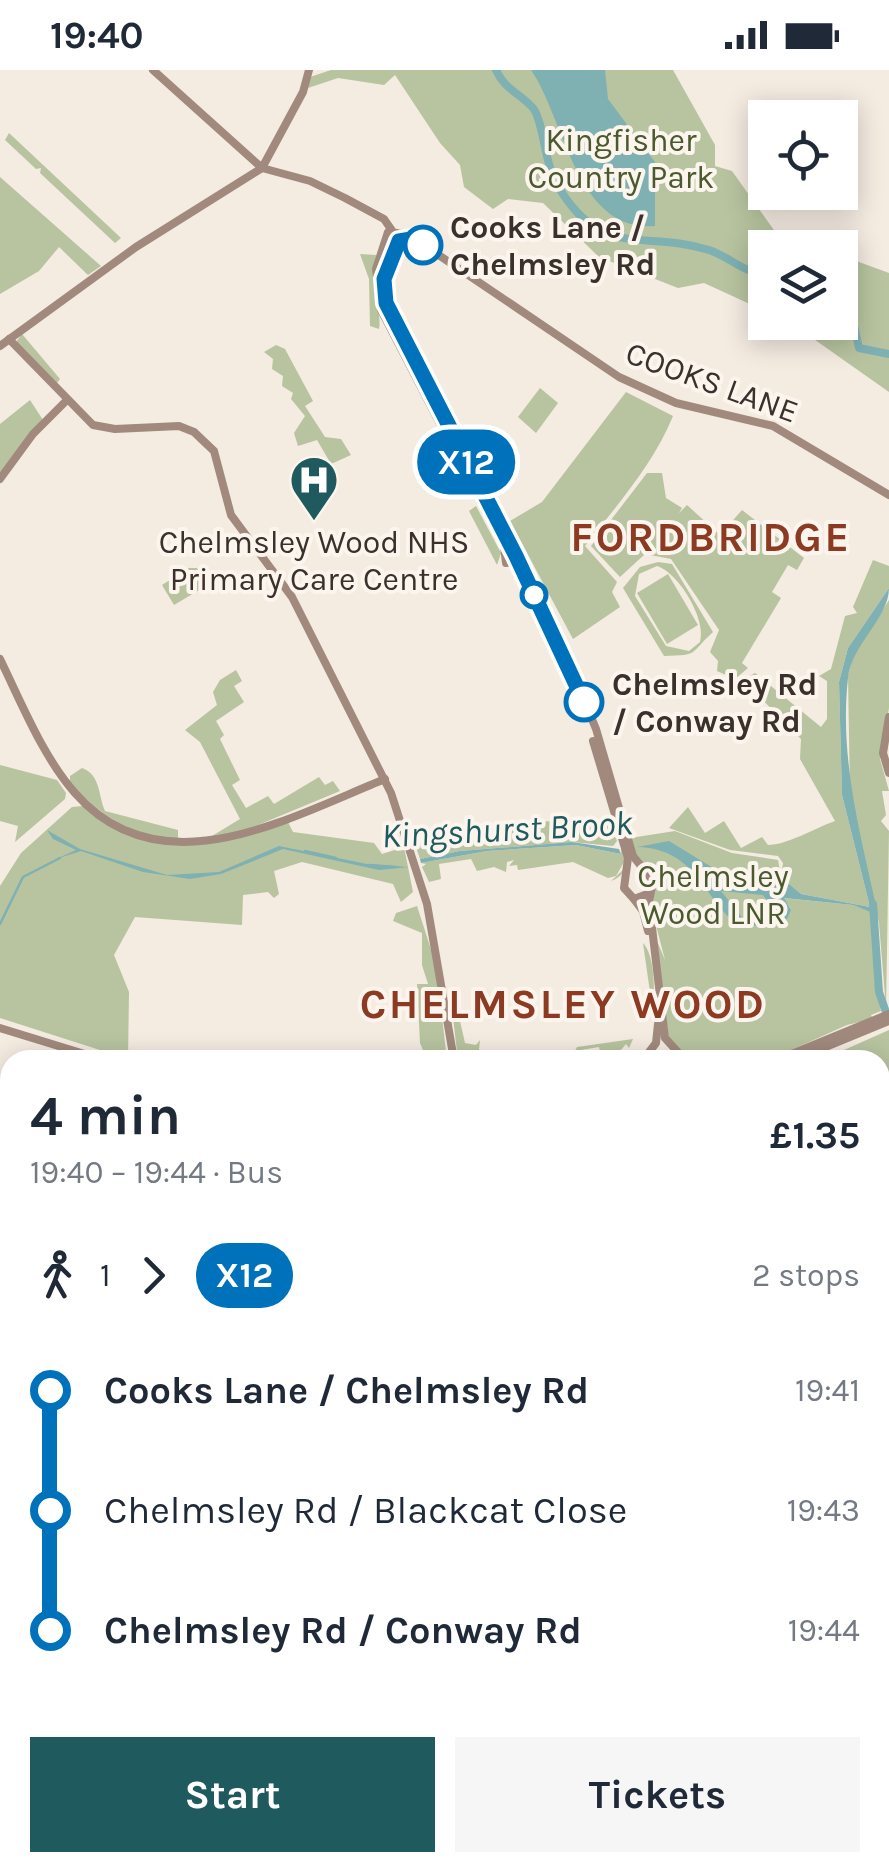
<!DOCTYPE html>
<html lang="en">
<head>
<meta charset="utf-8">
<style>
  body { margin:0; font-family:Karla,sans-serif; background:#f6f6f7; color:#1f2937; height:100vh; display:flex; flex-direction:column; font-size:38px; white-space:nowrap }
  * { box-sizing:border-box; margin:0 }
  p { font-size:32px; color:#747a83 }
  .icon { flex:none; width:55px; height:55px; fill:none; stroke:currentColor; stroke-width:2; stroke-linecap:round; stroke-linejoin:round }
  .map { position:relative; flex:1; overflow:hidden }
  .panel { position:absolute; left:0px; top:980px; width:890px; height:822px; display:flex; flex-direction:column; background:#fff; border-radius:30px 30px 0 0; box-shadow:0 5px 25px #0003 }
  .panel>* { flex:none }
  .badge { padding:0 20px; border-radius:32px; font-size:35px; line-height:65px }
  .fabs { position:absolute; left:748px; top:30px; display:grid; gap:20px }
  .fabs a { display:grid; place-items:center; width:110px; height:110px; border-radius:0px; background:#fff; box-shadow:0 5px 25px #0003; font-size:50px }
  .map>.badge { position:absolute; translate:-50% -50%; box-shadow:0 0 0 5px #fff }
  .legs { display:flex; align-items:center; gap:15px; height:110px; padding:0 30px; font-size:32px }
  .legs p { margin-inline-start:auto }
  .headline { display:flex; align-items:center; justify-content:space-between; height:170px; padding:0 30px }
  h1 { font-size:55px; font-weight:700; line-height:75px }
  .action { display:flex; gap:20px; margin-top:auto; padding:20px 30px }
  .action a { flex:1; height:115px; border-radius:0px; background:#1f5a5e; color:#fff; font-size:40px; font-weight:700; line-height:115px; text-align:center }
  .action a+a { background:#f6f6f7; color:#1f2937 }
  ul { padding:0 30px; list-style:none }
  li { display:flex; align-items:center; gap:35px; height:120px; font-size:38px }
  li i { display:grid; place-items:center; width:15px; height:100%; margin:0 12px; background:currentColor }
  li i::after { content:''; width:25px; height:25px; margin:-12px; border:8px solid; border-radius:50%; background:#fff }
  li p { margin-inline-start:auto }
  li:first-child i { background:linear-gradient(#0000 50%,currentColor 0) }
  li:last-child i { background:linear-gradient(currentColor 50%,#0000 0) }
  .status { display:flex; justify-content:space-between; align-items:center; height:70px; padding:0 50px; background:#fff; direction:ltr }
  .status svg { height:28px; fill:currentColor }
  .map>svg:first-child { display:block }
</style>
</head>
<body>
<div class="status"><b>19:40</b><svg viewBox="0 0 49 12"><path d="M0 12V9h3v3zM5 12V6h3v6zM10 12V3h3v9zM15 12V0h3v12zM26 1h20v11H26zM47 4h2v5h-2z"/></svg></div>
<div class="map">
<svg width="889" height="1802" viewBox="0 0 889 1802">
  <rect width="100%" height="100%" fill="#f4ebe1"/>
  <g fill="#b8c4a0" fill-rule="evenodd">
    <polygon points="331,0 673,0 715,75 715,96 732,101 776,163 806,177 765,178 765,241 704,213 678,218 599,187 543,133 508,129 493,139 464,117 460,95 440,73 395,5 384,15 338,8 308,18 310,7"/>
    <polygon points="9,63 121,168 115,173 40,103 41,98 36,99 5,70"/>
    <polygon points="0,107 101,196 88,205 59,177 39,201 0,224"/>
    <path d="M360 184 376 185C373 206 382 252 379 259L370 256 369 209Z"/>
    <polygon points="840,185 889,203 889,322 791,253 840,252"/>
    <polygon points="22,264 60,309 57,313 16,272"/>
    <polygon points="276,275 285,279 313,331 305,336 325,367 341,369 351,385 331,394 317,370 298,376 294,363 305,346 291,329 293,323 282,316 283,306 272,299 273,289 264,282"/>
    <polygon points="540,318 558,333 536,363 518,347"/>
    <path d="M626 322 673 346C653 395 617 435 585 476L617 512 612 522 620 537 573 569 510 451 542 432Z"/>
    <polygon points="30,330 43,350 0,404 0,354"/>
    <polygon points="647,403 662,403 666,428 682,438 679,443 687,435 720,465 742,440 804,488 797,500 788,495 772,522 781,528 742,593 748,598 735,609 717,601 718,591 710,582 719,560 671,489 645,484 620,507 591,476"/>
    <polygon points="476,436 501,483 497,495 469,441"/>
    <path d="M873 490 889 496V518L848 578 839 612 842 725 870 837 801 824 782 808 780 832 791 839 783 828 853 835 872 842 875 913 881 941 871 945 873 949 847 955 769 990H690L669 971 657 871 665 890 652 840 656 810 638 792 630 768 675 761 732 783 778 790 781 806 783 793 778 786 730 780 669 758 688 737 705 763 724 751 741 778 762 767 768 775C787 775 815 758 835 751L800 689 801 669 743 610 755 603 821 657 827 649V611L819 606 831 599 845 546 857 543 853 537Z"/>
    <path d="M658 492 672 494 713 562C689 584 700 585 664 586L623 518 640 497ZM657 496C679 503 707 550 700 572L689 581 666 576 635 526 639 504Z"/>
    <polygon points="189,498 197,498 206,516 174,535 162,515"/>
    <polygon points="668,504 698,555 667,574 637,523"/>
    <polygon points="889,530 889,638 880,689 889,721 882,721 886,745 881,751 889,761 886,938 879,853 850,724 848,606 853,585"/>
    <polygon points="236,600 242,611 234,616 244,632 216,651 224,665 220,669 240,710 232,715 246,738 268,726 274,734 319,707 325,715 333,711 340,721 229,767 212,766 240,749 200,672 185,660 217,635 213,622 220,610"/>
    <polygon points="0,695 57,710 66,723 65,729 15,772 18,756 0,751"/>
    <path d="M82 698C101 705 98 726 105 741L178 760V770C134 767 98 745 70 712V706Z"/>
    <path d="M83 736C157 791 206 780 287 750L293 762 374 773 382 784 404 777 413 822 401 832 393 814 302 792 274 801 279 824 274 828 268 822 243 825 242 855 135 847 114 885 129 922 128 989 0 948V816L21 783 72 737Z"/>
    <polygon points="609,746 617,771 613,776 572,772 460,781 420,789 415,774 442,770 445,776 484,767 483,759 540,751 592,753"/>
    <path d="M622 771C626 787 630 805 611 811L624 799V792L616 806 608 808 573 792 518 800 517 795 509 796 514 790 507 792 506 802 494 797 477 801 471 789 439 794 441 809 429 812 422 797 426 794 421 793 487 781 576 775 621 784Z"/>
    <polygon points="417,836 436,895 447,990 427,990 420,973 417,914 428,914 422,895 422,863 393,851 396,843"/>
    <path d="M643 873C655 885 655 924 653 943Z"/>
    <polygon points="457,938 465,973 476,975 480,970 478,989 458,990 452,939"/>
    <polygon points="889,960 889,1036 880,1025 880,990 849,990 844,980"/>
    <polygon points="633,969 629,978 626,974 620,981 607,983 607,990 602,990 599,977 575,981 577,977"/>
    <polygon points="0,1231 10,1233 10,1295 0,1293"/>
    <polygon points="0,1378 10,1380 10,1462 0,1478"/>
    <polygon points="880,1657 889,1661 889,1716 880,1736"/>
    <polygon points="10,1772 10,1792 269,1792 286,1802 0,1802 0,1774"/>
    <polygon points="341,1793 341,1792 597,1793 593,1802 337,1802"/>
  </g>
  <g fill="#7fb0b2" fill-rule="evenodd">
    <path d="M531 0H605L608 29 655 92V156C576 163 565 49 531 0Z"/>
    <path d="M889 518C889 548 851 575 848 608 839 690 861 766 878 845L853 835 784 828 791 840 787 849 743 858C702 833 701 779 637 777L669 771 731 809 781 807 801 824 870 837 842 725 839 612 848 578ZM721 821 763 825 772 837 770 843 744 850Z"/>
    <polygon points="47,760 80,779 167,805 219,802 279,776 367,794 409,797 379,800 283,779 221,804 190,809 143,802 81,781 56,789 76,780 53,769"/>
    <polygon points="572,772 619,779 621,784 576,775 487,781 421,793 420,789 460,781"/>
  </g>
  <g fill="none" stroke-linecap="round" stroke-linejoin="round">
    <g stroke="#7fb0b2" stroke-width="2.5">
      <polyline points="305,781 336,788"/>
      <polyline points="369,795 396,797"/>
      <polyline points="0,854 23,807 60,788"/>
    </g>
    <g stroke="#7fb0b2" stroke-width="8">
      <path d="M496 0C505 20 520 23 533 38 543 50 545 93 555 111 600 192 643 159 709 180 730 187 742 202 765 204"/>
      <polyline points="840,235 853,251 859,278 889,284"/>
      <polyline points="873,834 879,922 888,948"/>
    </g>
    <g stroke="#a18a7d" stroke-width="8">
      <polyline points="153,0 262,98 310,111 345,128 384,149 393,162"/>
      <polyline points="396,163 399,171 384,209 386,233 568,591 596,659 633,786 653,811 649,832 665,968 685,990"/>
      <polyline points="9,269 93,355 115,359 179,356 194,362 214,381 231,445 292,527 391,723 427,834 454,990"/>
      <polyline points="0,276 136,177 262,98 303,22 309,0"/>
      <polyline points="0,409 33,364 65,332"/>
      <polyline points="516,492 506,493 504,477 381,240 376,199 388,162 409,165 619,307 676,333 773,356 889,425"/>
      <polyline points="556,578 574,621"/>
      <path d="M0 589C21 632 43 687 75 723 161 821 288 748 385 709"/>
      <polyline points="889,647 883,683 889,703"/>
      <polyline points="593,671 628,788 624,818 634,829 650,823"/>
      <polyline points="634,829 643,841 648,861"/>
      <polyline points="0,958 104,990"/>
      <polyline points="648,986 678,984"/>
      <polyline points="643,990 656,973 658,954"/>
      <polyline points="777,990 889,944"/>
      <polyline points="794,990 889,951"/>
      <polyline points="880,1149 889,1155"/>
      <polyline points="0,1489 10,1499"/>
      <polyline points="880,1747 889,1726"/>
      <polyline points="0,1768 10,1766"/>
      <polyline points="880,1778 889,1782"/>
    </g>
    <g stroke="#5c4a42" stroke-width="12">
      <polyline points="880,1196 889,1183"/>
      <polyline points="601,1802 604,1792"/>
    </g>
  </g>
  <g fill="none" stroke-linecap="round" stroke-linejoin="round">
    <g stroke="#fff" stroke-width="22">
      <polyline id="line-1" points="423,175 411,169 399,171 384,209 386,233 516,486 584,632"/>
    </g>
    <use href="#line-1" stroke="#0072bc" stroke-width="15"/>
  </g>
  <defs>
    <g id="hospital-pin" transform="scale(2.5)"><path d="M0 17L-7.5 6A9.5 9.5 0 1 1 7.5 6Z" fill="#1f5a5e" stroke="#fbf5ee"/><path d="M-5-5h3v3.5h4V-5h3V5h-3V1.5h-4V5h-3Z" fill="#fff"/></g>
  </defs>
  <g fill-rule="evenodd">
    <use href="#hospital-pin" x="314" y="410"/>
  </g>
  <g fill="#fff" stroke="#0072bc" stroke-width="5">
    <circle cx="423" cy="175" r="18"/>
    <circle cx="534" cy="525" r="12"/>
    <circle cx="584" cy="632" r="18"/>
  </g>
  <g text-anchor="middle" stroke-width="8" stroke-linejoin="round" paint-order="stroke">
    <g font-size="32" fill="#4a5a2e" stroke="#fbf5ee">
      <text x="621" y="81">Kingfisher<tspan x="621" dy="37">Country Park</tspan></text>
      <text x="713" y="817">Chelmsley<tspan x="713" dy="37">Wood LNR</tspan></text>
    </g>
    <g font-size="32" font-weight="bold" fill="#3b302b" stroke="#fbf5ee" text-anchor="start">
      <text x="450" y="168">Cooks Lane /<tspan x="450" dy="37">Chelmsley Rd</tspan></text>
      <text x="612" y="625">Chelmsley Rd<tspan x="612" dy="37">/ Conway Rd</tspan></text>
    </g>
    <g font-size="32" fill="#3b302b" stroke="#fbf5ee">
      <text transform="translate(712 312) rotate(20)" y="11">COOKS LANE</text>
    </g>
    <g font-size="32" fill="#3b302b" stroke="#fbf5ee">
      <text x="314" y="483">Chelmsley Wood NHS<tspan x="314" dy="37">Primary Care Centre</tspan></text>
    </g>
    <g font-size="35" font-style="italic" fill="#1f5a5e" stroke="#fbf5ee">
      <text transform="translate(507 759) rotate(-3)" y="12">Kingshurst Brook</text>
    </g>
    <g font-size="42" font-weight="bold" letter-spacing="2.5" fill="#8c3b22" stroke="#fbf5ee">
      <text x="711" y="481">FORDBRIDGE</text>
      <text x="563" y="948">CHELMSLEY WOOD</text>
    </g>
  </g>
</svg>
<div class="fabs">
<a><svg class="icon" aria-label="locate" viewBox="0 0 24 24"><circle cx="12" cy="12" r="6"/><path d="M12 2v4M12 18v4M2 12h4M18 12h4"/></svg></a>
<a><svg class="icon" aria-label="layers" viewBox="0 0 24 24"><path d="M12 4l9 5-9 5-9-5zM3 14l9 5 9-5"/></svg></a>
</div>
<b class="badge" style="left:466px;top:392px;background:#0072bc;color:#fff">X12</b>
<section class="panel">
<div class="headline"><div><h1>4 min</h1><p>19:40 – 19:44 · Bus</p></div><b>£1.35</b></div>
<div class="legs"><svg class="icon" aria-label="walk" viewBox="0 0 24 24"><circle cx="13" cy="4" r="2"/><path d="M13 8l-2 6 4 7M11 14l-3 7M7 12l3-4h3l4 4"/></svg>1<svg class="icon" aria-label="forward" viewBox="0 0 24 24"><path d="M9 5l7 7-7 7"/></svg><b class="badge" style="background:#0072bc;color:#fff">X12</b><p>2 stops</p></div>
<ul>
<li><i style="color:#0072bc"></i><b>Cooks Lane / Chelmsley Rd</b><p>19:41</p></li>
<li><i style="color:#0072bc"></i><span>Chelmsley Rd / Blackcat Close</span><p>19:43</p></li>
<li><i style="color:#0072bc"></i><b>Chelmsley Rd / Conway Rd</b><p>19:44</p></li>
</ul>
<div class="action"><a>Start</a><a>Tickets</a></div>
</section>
</div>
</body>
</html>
